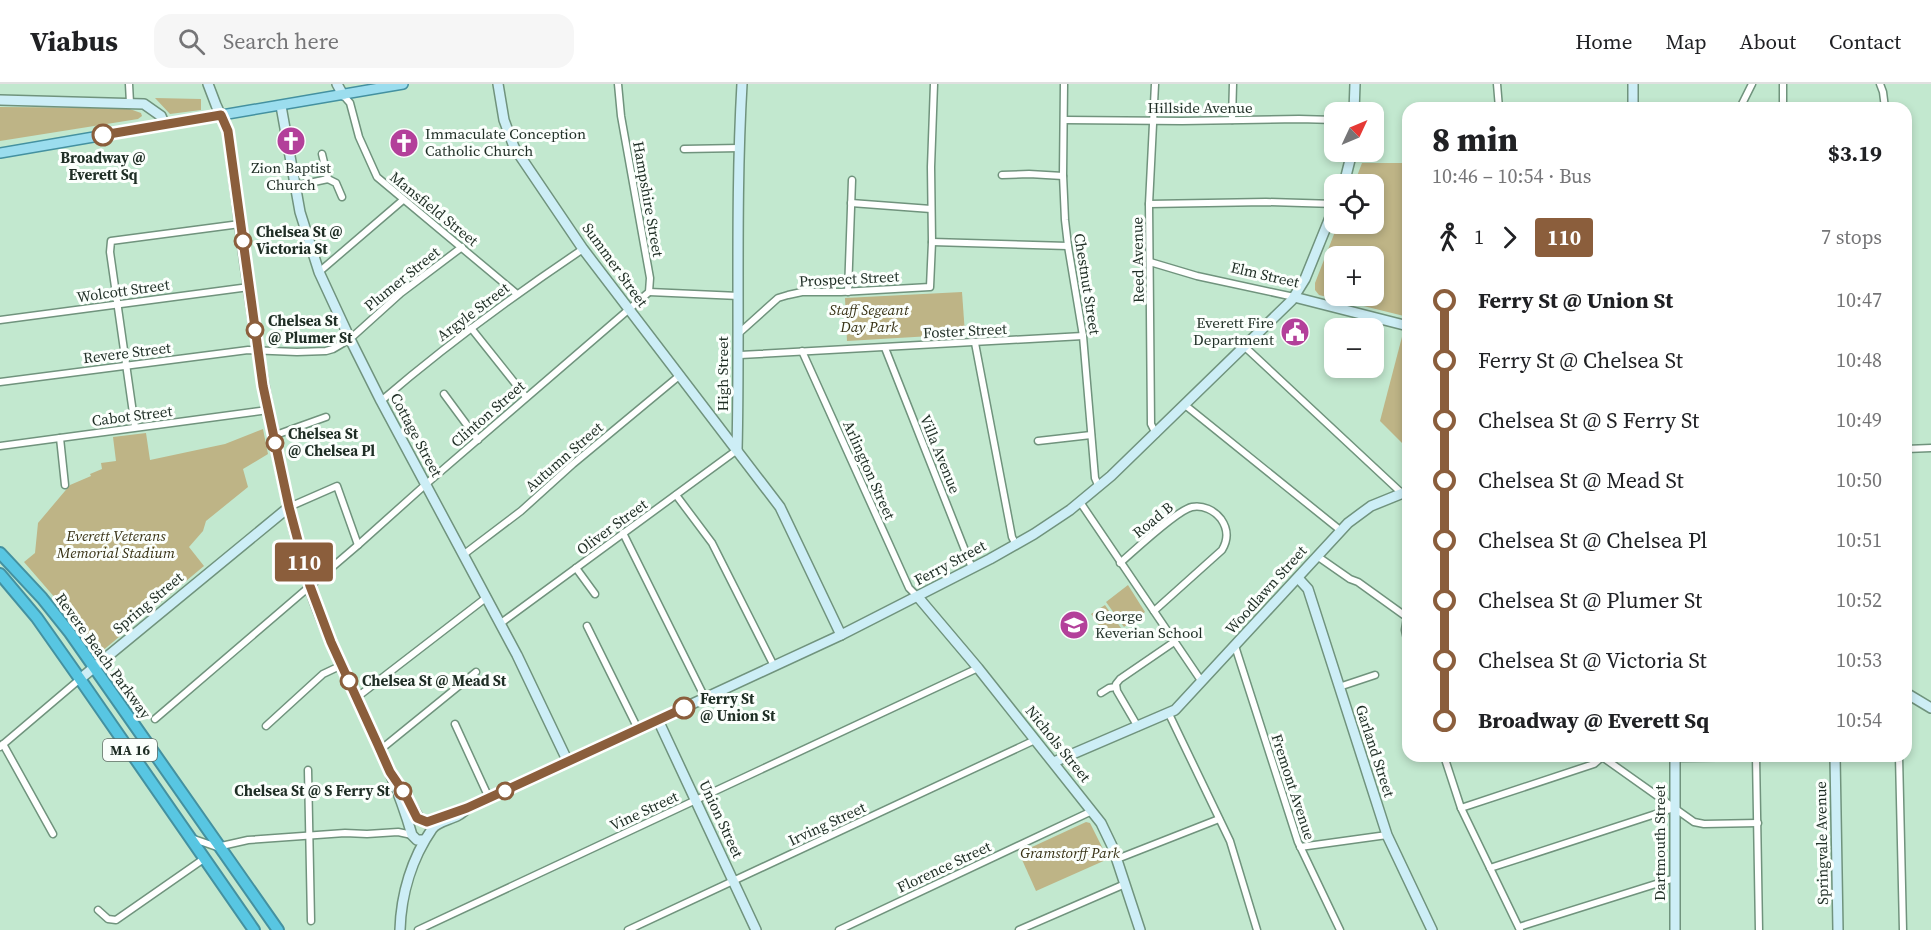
<!DOCTYPE html>
<html lang="en">
<head>
<meta charset="utf-8">
<style>
  body { margin:0; font-family:"Source Serif 4",serif; background:#f6f6f6; color:#202124; height:100vh; display:flex; flex-direction:column; font-size:22px; white-space:nowrap }
  * { box-sizing:border-box; margin:0 }
  p { font-size:20px; color:#757577 }
  .icon { flex:none; width:33px; height:33px; fill:none; stroke:currentColor; stroke-width:2; stroke-linecap:round; stroke-linejoin:round }
  .map { position:relative; flex:1; overflow:hidden }
  .panel { position:absolute; left:1402px; top:18px; width:510px; height:660px; display:flex; flex-direction:column; background:#fff; border-radius:18px; box-shadow:0 3px 9px #0003 }
  .panel>* { flex:none }
  .badge { padding:0 12px; border-radius:4px; font-size:21px; line-height:39px }
  .needle { width:39px; rotate:46deg }
  .tools { position:absolute; left:1324px; top:18px; display:grid; gap:12px }
  .tools a { display:grid; place-items:center; width:60px; height:60px; border-radius:12px; background:#fff; box-shadow:0 3px 9px #0003; font-size:30px }
  .map>.badge { position:absolute; translate:-50% -50%; box-shadow:0 0 0 3px #fff }
  .legs { display:flex; align-items:center; gap:9px; height:66px; padding:0 30px; font-size:20px }
  .legs p { margin-inline-start:auto }
  .summary { display:flex; align-items:center; justify-content:space-between; height:102px; padding:0 30px }
  h1 { font-size:33px; font-weight:800; line-height:45px }
  ul { padding:0 30px; list-style:none }
  li { display:flex; align-items:center; gap:21px; height:60px; font-size:22px }
  li i { display:grid; place-items:center; width:9px; height:100%; margin:0 8px; background:currentColor }
  li i::after { content:''; width:15px; height:15px; margin:-8px; border:4px solid; border-radius:50%; background:#fff }
  li p { margin-inline-start:auto }
  li:first-child i { background:linear-gradient(#0000 50%,currentColor 0) }
  li:last-child i { background:linear-gradient(currentColor 50%,#0000 0) }
  header { display:flex; align-items:center; gap:36px; box-sizing:border-box; height:84px; padding:0 30px; background:#fff; border-bottom:2px solid #e0e0e0 }
  header strong { font-size:28px }
  nav { display:flex; gap:33px; margin-inline-start:auto; font-size:21px }
  .search { width:420px; height:54px; background:#f6f6f6; display:flex; align-items:center; gap:15px; box-sizing:border-box; padding:0 21px; border-radius:18px; color:#757577; font-size:22px }
  .map>svg:first-child { display:block }
</style>
</head>
<body>
<header>
<strong>Viabus</strong>
<div class="search"><svg class="icon" aria-label="search" viewBox="0 0 24 24"><circle cx="10" cy="10" r="6"/><path d="M15 15l6 6"/></svg>Search here</div>
<nav><a>Home</a><a>Map</a><a>About</a><a>Contact</a></nav>
</header>
<div class="map">
<svg width="1931" height="846" viewBox="0 0 1931 846">
  <rect width="100%" height="100%" fill="#c2e8cf"/>
  <g fill="#beb486" fill-rule="evenodd">
    <polygon points="155,14 201,15 201,26 170,30"/>
    <polygon points="0,23 127,24 141,29 142,32 138,35 0,57"/>
    <path d="M1362 79H1408V233L1319 211 1315 206V199L1338 140H1374V100H1354ZM1374 172V212H1335V172Z"/>
    <polygon points="962,208 965,250 847,257 845,214"/>
    <polygon points="1403,249 1408,250 1408,365 1380,337"/>
    <polygon points="263,345 268,370 243,385 248,403 206,437 203,447 189,463 204,482 101,568 97,567 76,538 24,478 35,469 38,439 70,401 91,392 90,390 102,385 101,379 116,377 113,353 146,349 150,376 225,360"/>
    <polygon points="1128,501 1145,528 1124,543 1106,518"/>
    <polygon points="1105,521 1121,544 1107,553 1091,530"/>
    <polygon points="1086,738 1090,739 1108,775 1036,807 1019,769"/>
  </g>
  <g fill="none" stroke-linecap="round" stroke-linejoin="round">
    <g stroke="#70937d" stroke-width="9">
      <g id="street">
        <polyline points="129,0 130,19"/>
        <polyline points="1064,0 1063,91 1065,136 1068,162 1083,252 1095,394 1099,403"/>
        <polyline points="1155,0 1149,120 1151,340 1156,350"/>
        <polyline points="1497,0 1499,24"/>
        <polyline points="1783,0 1783,24"/>
        <polyline points="1880,0 1883,8 1885,24"/>
        <polyline points="343,11 350,19 359,53 377,93 517,210"/>
        <polyline points="1740,24 1752,0"/>
        <polyline points="1065,36 1182,37 1299,35 1335,36"/>
        <polyline points="1232,36 1233,0"/>
        <polyline points="684,65 740,64"/>
        <polyline points="1002,91 1029,90 1063,92"/>
        <polyline points="328,95 336,99 342,113"/>
        <polyline points="295,102 328,95 322,70"/>
        <polyline points="851,119 931,125"/>
        <polyline points="1149,120 1266,118 1335,120"/>
        <polyline points="932,158 1068,162"/>
        <polyline points="1150,178 1197,192 1294,213"/>
        <polyline points="319,188 403,116"/>
        <polyline points="649,208 739,212"/>
        <polyline points="848,208 852,96"/>
        <polyline points="0,236 249,203"/>
        <polyline points="471,244 526,313"/>
        <polyline points="738,250 778,214 788,211 802,208 841,208 930,203 932,158 931,83 934,0"/>
        <polyline points="975,259 1012,453 1016,461"/>
        <polyline points="1245,263 1408,415"/>
        <polyline points="885,264 972,484"/>
        <polyline points="802,267 909,504 918,513"/>
        <polyline points="740,271 1083,252"/>
        <polyline points="0,298 248,266 297,268 326,267 333,265 350,255 401,209 462,163"/>
        <polyline points="444,310 478,356"/>
        <path d="M381 317C445 262 513 212 583 165"/>
        <polyline points="1185,321 1340,446"/>
        <polyline points="135,343 110,168 111,157 240,140"/>
        <polyline points="273,352 326,333"/>
        <polyline points="60,354 65,401"/>
        <polyline points="1038,357 1091,351"/>
        <polyline points="0,362 268,326"/>
        <polyline points="1906,365 1931,364"/>
        <polyline points="676,411 712,459 774,582"/>
        <polyline points="1080,418 1202,598"/>
        <polyline points="289,423 337,402 358,461"/>
        <polyline points="623,449 705,614"/>
        <polyline points="463,471 521,427 573,380 679,292"/>
        <polyline points="1317,472 1350,495 1358,498 1408,534"/>
        <path d="M1120 479C1134 467 1177 426 1192 423 1203 421 1214 426 1221 435 1228 445 1228 456 1222 466L1154 527"/>
        <polyline points="576,484 595,510"/>
        <polyline points="1407,533 1405,546 1408,560"/>
        <polyline points="501,539 737,366"/>
        <polyline points="587,542 638,645"/>
        <polyline points="1235,562 1298,758 1340,846"/>
        <polyline points="1339,603 1375,591"/>
        <polyline points="1101,609 1109,604 1116,603"/>
        <polyline points="356,614 487,513"/>
        <polyline points="1169,630 1230,757 1257,846"/>
        <polyline points="155,635 358,461 425,401 649,208 650,194 621,32 618,0"/>
        <polyline points="455,640 489,714"/>
        <polyline points="266,642 323,590 342,581"/>
        <polyline points="1138,643 1117,607 1116,600 1120,595 1174,558"/>
        <polyline points="3,660 53,750"/>
        <polyline points="0,663 80,595"/>
        <polyline points="380,666 476,588"/>
        <polyline points="1444,672 1461,724 1520,846"/>
        <polyline points="1601,672 1694,738 1704,740 1758,739"/>
        <polyline points="1756,672 1759,846"/>
        <polyline points="1899,672 1903,846"/>
        <polyline points="1675,674 1829,672"/>
        <polyline points="308,686 311,837"/>
        <polyline points="1461,724 1594,680 1602,673"/>
        <polyline points="191,754 217,763 248,756 345,749 367,750 398,748 412,751"/>
        <polyline points="1300,763 1387,751"/>
        <polyline points="1117,775 1219,735"/>
        <polyline points="1490,784 1674,724"/>
        <polyline points="98,826 108,835 116,836 205,774"/>
        <polyline points="1519,843 1675,794"/>
        <polyline points="418,846 978,584"/>
        <polyline points="628,846 1035,656"/>
        <polyline points="839,846 1092,727"/>
        <polyline points="1019,846 1125,800"/>
      </g>
    </g>
    <g stroke="#70937d" stroke-width="12">
      <g id="secondary">
        <path d="M208 0 216 21 228 47C242 163 257 279 282 393 291 433 301 479 314 516 343 596 389 670 412 751L417 756H424"/>
        <polyline points="337,0 343,11"/>
        <polyline points="498,0 504,36 514,63 583,165 780,423 841,551"/>
        <polyline points="0,16 144,20 161,32 165,41"/>
        <polyline points="281,22 300,128 319,188 350,255 381,317 517,571 568,678"/>
        <polyline points="1633,24 1633,0"/>
        <polyline points="1354,28 1355,0"/>
        <polyline points="1344,100 1352,68"/>
        <polyline points="1294,213 1408,242"/>
        <path d="M737 366C740 244 735 122 742 0"/>
        <polyline points="1298,494 1308,505 1387,751 1432,846"/>
        <polyline points="918,513 978,584 1101,739 1113,764 1140,846"/>
        <polyline points="80,595 289,423"/>
        <polyline points="1906,609 1931,624"/>
        <polyline points="658,636 756,846"/>
        <polyline points="1675,672 1675,846"/>
        <polyline points="1835,672 1838,846"/>
        <polyline points="1054,678 1175,626 1348,439 1371,422 1408,407"/>
        <polyline points="397,697 420,736"/>
        <polyline points="427,738 442,733"/>
        <path d="M400 846C401 810 412 774 432 745 437 738 449 736 457 732 461 730 464 727 468 724 475 720 482 717 489 714L841 551 990 475 1034 450 1070 426 1111 392 1292 216 1305 195 1335 121"/>
      </g>
    </g>
    <g stroke="#4491a0" stroke-width="12">
      <polyline id="primary" points="0,69 403,0"/>
    </g>
    <g stroke="#4491a0" stroke-width="14">
      <g id="highway">
        <polyline points="0,469 42,514 70,549 278,846"/>
        <polyline points="0,490 37,534 80,595 254,846"/>
      </g>
    </g>
    <use href="#street" stroke="#fff" stroke-width="6"/>
    <use href="#secondary" stroke="#cdeef6" stroke-width="9"/>
    <use href="#primary" stroke="#9bddee" stroke-width="9"/>
    <use href="#highway" stroke="#58c6e2" stroke-width="10"/>
  </g>
  <g fill="none" stroke-linecap="round" stroke-linejoin="round">
    <g stroke="#fff" stroke-width="14">
      <polyline id="line-1" points="103,51 221,31 228,47 263,302 289,423 310,502 331,558 378,661 390,688 405,710 417,734 427,738 467,724 684,624"/>
    </g>
    <use href="#line-1" stroke="#8b5e3c" stroke-width="9"/>
  </g>
  <defs>
    <g id="church-disc" transform="scale(1.5)"><circle r="9.5" fill="#b3409a" stroke="#fbfffc"/><path d="M-1.2-6h2.4v3.5h3.3v2.4h-3.3V6h-2.4V-.1h-3.3v-2.4h3.3Z" fill="#fff"/></g>
    <g id="civic-disc" transform="scale(1.5)"><circle r="9.5" fill="#b3409a" stroke="#fbfffc"/><path d="M-.6-6.5H3V-4.5H.6V-3L4-1V1h2V6H-6V1h2V-1L-.6-3ZM-1.2 2.5V6h2.4V2.5Z" fill="#fff"/></g>
    <g id="school-disc" transform="scale(1.5)"><circle r="9.5" fill="#b3409a" stroke="#fbfffc"/><path d="M0-5L7-2L0 1L-7-2ZM-4 1L0 2.5L4 1V4Q0 6-4 4Z" fill="#fff"/></g>
  </defs>
  <g fill-rule="evenodd">
    <use href="#church-disc" x="291" y="57"/>
    <use href="#church-disc" x="404" y="59"/>
    <use href="#civic-disc" x="1295" y="248"/>
    <use href="#school-disc" x="1074" y="541"/>
  </g>
  <g fill="#fff" stroke="#8b5e3c" stroke-width="3">
    <circle cx="103" cy="51" r="10"/>
    <circle cx="243" cy="157" r="8"/>
    <circle cx="255" cy="246" r="8"/>
    <circle cx="275" cy="359" r="8"/>
    <circle cx="349" cy="597" r="8"/>
    <circle cx="684" cy="624" r="10"/>
    <circle cx="403" cy="707" r="8"/>
    <circle cx="505" cy="707" r="8"/>
  </g>
  <g text-anchor="middle" stroke-width="6" stroke-linejoin="round" paint-order="stroke">
    <rect fill="#fbfffc" stroke="#616d66" stroke-width="1.5" x="103" y="655" width="54" height="22" rx="4.5"/>
    <g font-size="14" font-weight="bold" fill="#1f2e25">
      <text x="130" y="671">MA 16</text>
    </g>
    <g font-size="15" fill="#1f2e25" stroke="#fbfffc">
      <text x="1200" y="29">Hillside Avenue</text>
      <text transform="translate(648 115) rotate(80)" y="5">Hampshire Street</text>
      <text transform="translate(434 125) rotate(39)" y="5">Mansfield Street</text>
      <text transform="translate(1138 176) rotate(-91)" y="5">Reed Avenue</text>
      <text transform="translate(615 181) rotate(54)" y="5">Summer Street</text>
      <text transform="translate(1265 191) rotate(13)" y="5">Elm Street</text>
      <text transform="translate(402 195) rotate(-39)" y="5">Plumer Street</text>
      <text transform="translate(849 195) rotate(-3)" y="5">Prospect Street</text>
      <text transform="translate(1087 200) rotate(81)" y="5">Chestnut Street</text>
      <text transform="translate(123 207) rotate(-8)" y="5">Wolcott Street</text>
      <text transform="translate(473 228) rotate(-37)" y="5">Argyle Street</text>
      <text transform="translate(965 247) rotate(-3)" y="5">Foster Street</text>
      <text transform="translate(127 269) rotate(-7)" y="5">Revere Street</text>
      <text transform="translate(723 290) rotate(-90)" y="5">High Street</text>
      <text transform="translate(488 330) rotate(-41)" y="5">Clinton Street</text>
      <text transform="translate(132 332) rotate(-7)" y="5">Cabot Street</text>
      <text transform="translate(416 351) rotate(62)" y="5">Cottage Street</text>
      <text transform="translate(940 370) rotate(68)" y="5">Villa Avenue</text>
      <text transform="translate(564 373) rotate(-41)" y="5">Autumn Street</text>
      <text transform="translate(869 386) rotate(66)" y="5">Arlington Street</text>
      <text transform="translate(1153 436) rotate(-39)" y="5">Road B</text>
      <text transform="translate(612 443) rotate(-36)" y="5">Oliver Street</text>
      <text transform="translate(950 479) rotate(-28)" y="5">Ferry Street</text>
      <text transform="translate(1266 506) rotate(-48)" y="5">Woodlawn Street</text>
      <text transform="translate(148 519) rotate(-40)" y="5">Spring Street</text>
      <text transform="translate(103 572) rotate(54)" y="5">Revere Beach Parkway</text>
      <text transform="translate(1058 660) rotate(51)" y="5">Nichols Street</text>
      <text transform="translate(1375 667) rotate(72)" y="5">Garland Street</text>
      <text transform="translate(1293 703) rotate(72)" y="5">Fremont Avenue</text>
      <text transform="translate(644 727) rotate(-25)" y="5">Vine Street</text>
      <text transform="translate(721 735) rotate(65)" y="5">Union Street</text>
      <text transform="translate(827 740) rotate(-25)" y="5">Irving Street</text>
      <text transform="translate(1660 759) rotate(-90)" y="5">Dartmouth Street</text>
      <text transform="translate(1822 759) rotate(-91)" y="5">Springvale Avenue</text>
      <text transform="translate(944 783) rotate(-25)" y="5">Florence Street</text>
    </g>
    <g font-size="15" fill="#1f2e25" stroke="#fbfffc" text-anchor="start">
      <text x="425" y="55">Immaculate Conception<tspan x="425" dy="17">Catholic Church</tspan></text>
      <text x="291" y="89" text-anchor="middle">Zion Baptist<tspan x="291" dy="17">Church</tspan></text>
      <text x="1274" y="244" text-anchor="end">Everett Fire<tspan x="1274" dy="17">Department</tspan></text>
      <text x="1095" y="537">George<tspan x="1095" dy="17">Keverian School</tspan></text>
    </g>
    <g font-size="15" font-weight="bold" fill="#1f2e25" stroke="#fbfffc" text-anchor="start">
      <text x="103" y="79" text-anchor="middle">Broadway @<tspan x="103" dy="17">Everett Sq</tspan></text>
      <text x="256" y="153">Chelsea St @<tspan x="256" dy="17">Victoria St</tspan></text>
      <text x="268" y="242">Chelsea St<tspan x="268" dy="17">@ Plumer St</tspan></text>
      <text x="288" y="355">Chelsea St<tspan x="288" dy="17">@ Chelsea Pl</tspan></text>
      <text x="362" y="602">Chelsea St @ Mead St</text>
      <text x="700" y="620">Ferry St<tspan x="700" dy="17">@ Union St</tspan></text>
      <text x="390" y="712" text-anchor="end">Chelsea St @ S Ferry St</text>
    </g>
    <g font-size="15" font-style="italic" fill="#373114" stroke="#fbfffc">
      <text x="869" y="231">Staff Segeant<tspan x="869" dy="17">Day Park</tspan></text>
      <text x="116" y="457">Everett Veterans<tspan x="116" dy="17">Memorial Stadium</tspan></text>
      <text x="1070" y="774">Gramstorff Park</text>
    </g>
  </g>
</svg>
<div class="tools">
<a><svg class="needle" viewBox="-14 -14 28 28"><path d="M0-13l5 13h-10z" fill="#e53935"/><path d="M0 13l5-13h-10z" fill="#757577"/></svg></a>
<a><svg class="icon" aria-label="locate" viewBox="0 0 24 24"><circle cx="12" cy="12" r="6"/><path d="M12 2v4M12 18v4M2 12h4M18 12h4"/></svg></a>
<a>+</a>
<a>−</a>
</div>
<b class="badge" style="left:304px;top:478px;background:#8b5e3c;color:#fff">110</b>
<section class="panel">
<div class="summary"><div><h1>8 min</h1><p>10:46 – 10:54 · Bus</p></div><b>$3.19</b></div>
<div class="legs"><svg class="icon" aria-label="walk" viewBox="0 0 24 24"><circle cx="13" cy="4" r="2"/><path d="M13 8l-2 6 4 7M11 14l-3 7M7 12l3-4h3l4 4"/></svg>1<svg class="icon" aria-label="forward" viewBox="0 0 24 24"><path d="M9 5l7 7-7 7"/></svg><b class="badge" style="background:#8b5e3c;color:#fff">110</b><p>7 stops</p></div>
<ul>
<li><i style="color:#8b5e3c"></i><b>Ferry St @ Union St</b><p>10:47</p></li>
<li><i style="color:#8b5e3c"></i><span>Ferry St @ Chelsea St</span><p>10:48</p></li>
<li><i style="color:#8b5e3c"></i><span>Chelsea St @ S Ferry St</span><p>10:49</p></li>
<li><i style="color:#8b5e3c"></i><span>Chelsea St @ Mead St</span><p>10:50</p></li>
<li><i style="color:#8b5e3c"></i><span>Chelsea St @ Chelsea Pl</span><p>10:51</p></li>
<li><i style="color:#8b5e3c"></i><span>Chelsea St @ Plumer St</span><p>10:52</p></li>
<li><i style="color:#8b5e3c"></i><span>Chelsea St @ Victoria St</span><p>10:53</p></li>
<li><i style="color:#8b5e3c"></i><b>Broadway @ Everett Sq</b><p>10:54</p></li>
</ul>
</section>
</div>
</body>
</html>
